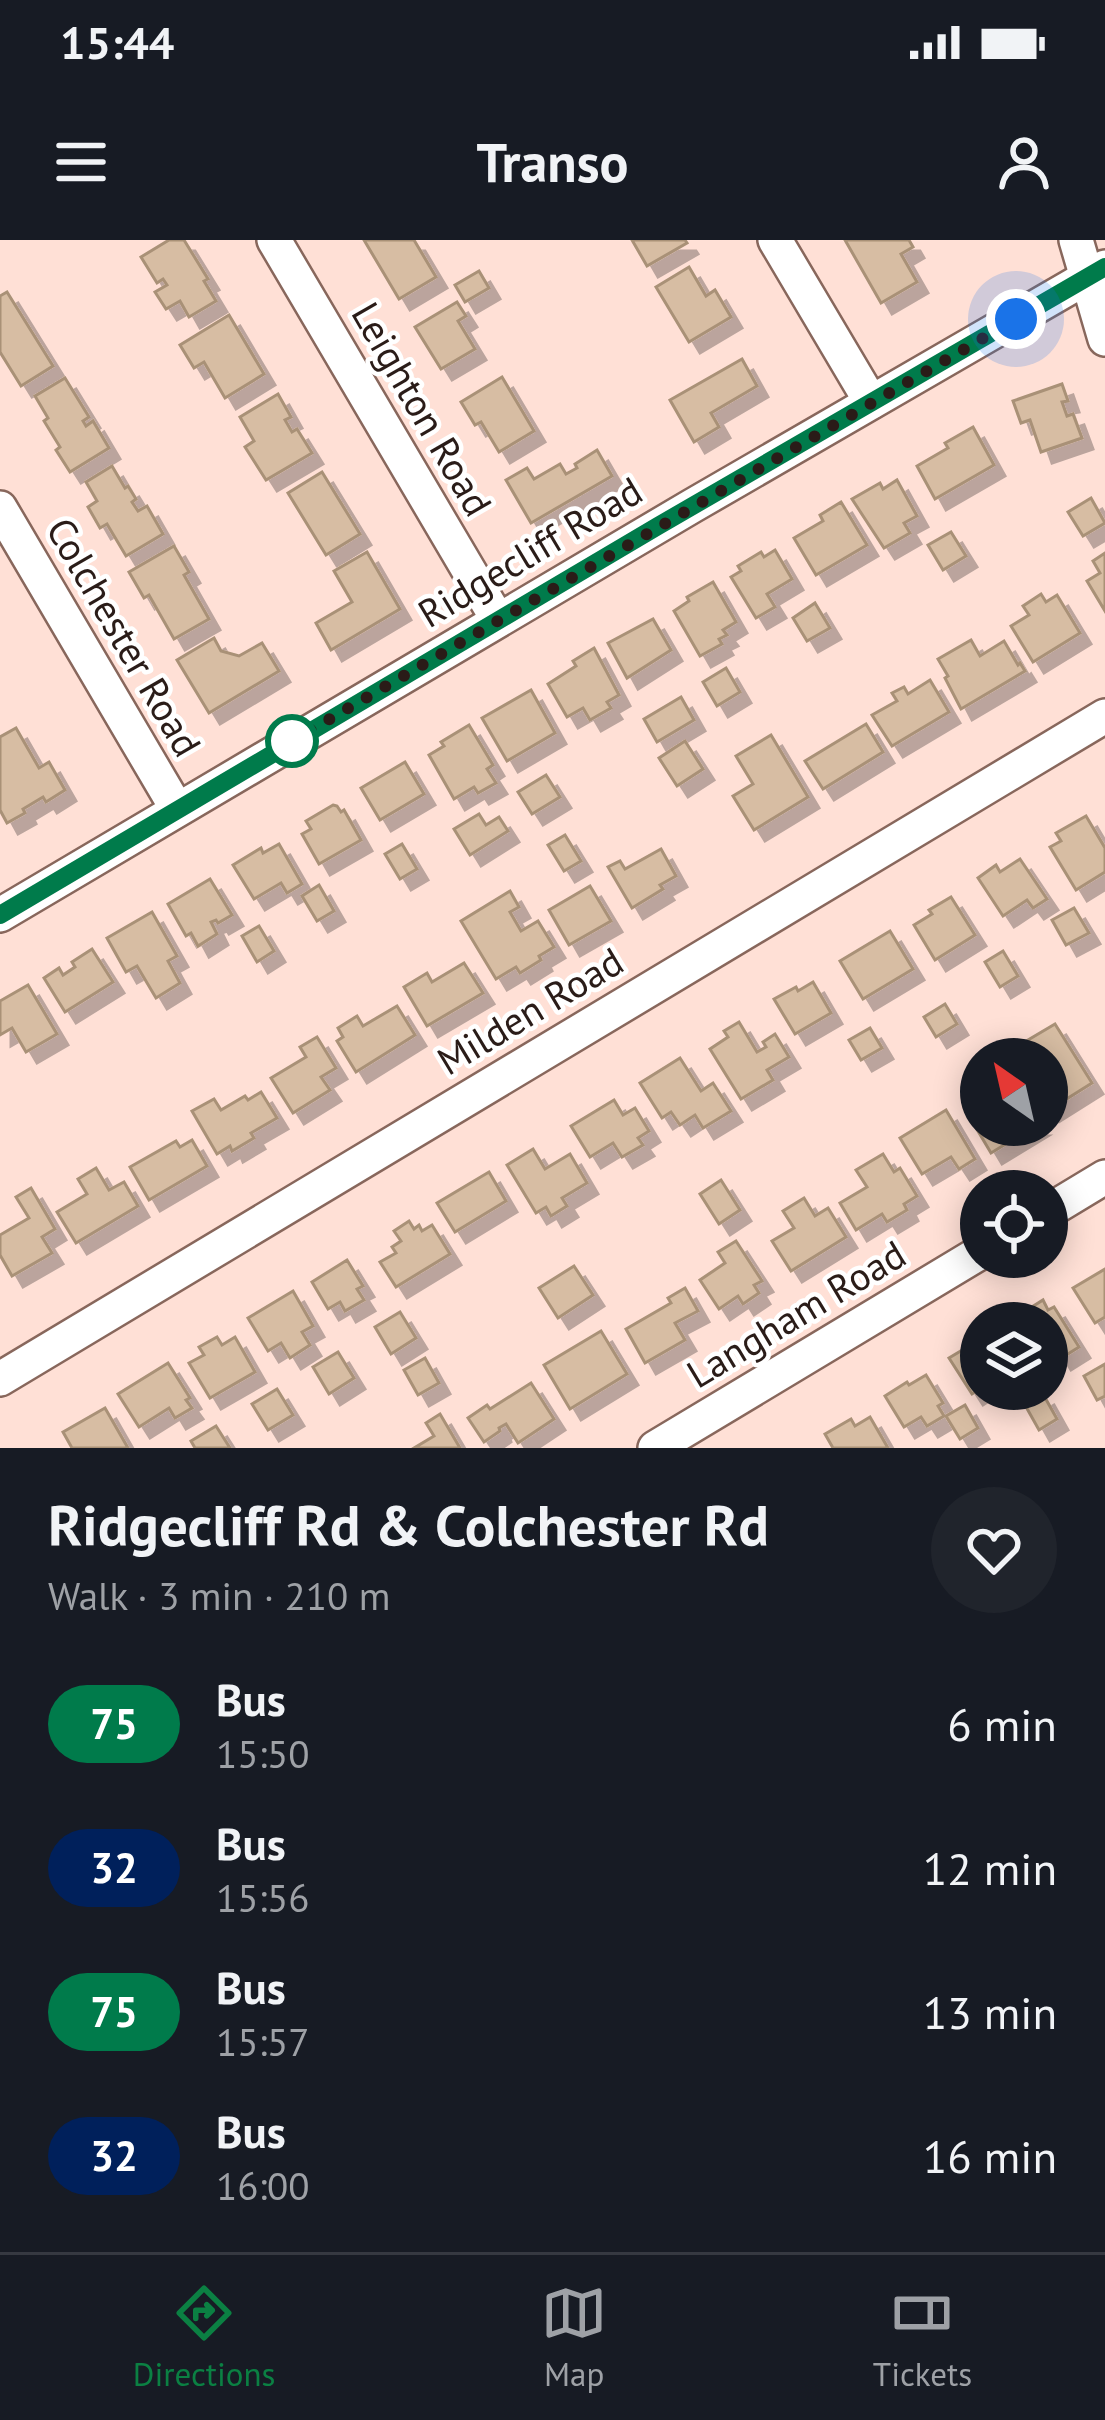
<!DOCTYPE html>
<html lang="en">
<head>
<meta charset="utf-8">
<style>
  body { margin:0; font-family:"PT Sans",sans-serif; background:#20242c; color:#f1f3f6; height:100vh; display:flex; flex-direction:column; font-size:45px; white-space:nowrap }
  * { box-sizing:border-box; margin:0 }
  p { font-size:39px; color:#9ea1a6 }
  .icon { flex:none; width:66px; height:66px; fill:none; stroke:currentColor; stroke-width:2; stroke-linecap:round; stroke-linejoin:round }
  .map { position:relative; height:1208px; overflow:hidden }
  .details { display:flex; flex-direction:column; background:#171b24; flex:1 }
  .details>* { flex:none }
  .badge { padding:0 24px; border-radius:39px; font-size:42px; line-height:78px }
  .needle { width:78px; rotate:326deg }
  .tools { position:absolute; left:960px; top:798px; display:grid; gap:24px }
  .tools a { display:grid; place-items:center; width:108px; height:108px; border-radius:50%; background:#171b24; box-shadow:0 6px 30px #0003; font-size:60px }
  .you { position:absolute; width:60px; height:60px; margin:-30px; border:9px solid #fff; border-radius:50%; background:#1a73e8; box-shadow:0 0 0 18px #1a73e833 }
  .map>.badge { position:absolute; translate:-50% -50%; box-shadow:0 0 0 6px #fff }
  .round { display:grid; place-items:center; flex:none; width:126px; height:126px; border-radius:63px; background:#20242c }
  .headline { display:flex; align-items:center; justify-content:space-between; height:204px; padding:0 48px }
  h1 { font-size:57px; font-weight:800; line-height:90px }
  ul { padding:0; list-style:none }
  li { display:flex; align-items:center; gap:36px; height:144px; padding:0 48px }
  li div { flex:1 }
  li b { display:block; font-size:45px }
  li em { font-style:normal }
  li .badge { min-width:132px; font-weight:700; text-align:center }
  .status { display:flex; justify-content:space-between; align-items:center; height:84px; padding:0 60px; background:#171b24; direction:ltr }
  .status svg { height:33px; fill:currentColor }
  header { display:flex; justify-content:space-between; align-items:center; height:156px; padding:0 48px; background:#171b24; font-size:54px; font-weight:800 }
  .tabs { display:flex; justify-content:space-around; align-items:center; height:168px; border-top:3px solid #363941; background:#171b24; font-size:33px; color:#9ea1a6 }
  .tabs a { display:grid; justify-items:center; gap:6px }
  .tabs .on { color:#0b8043 }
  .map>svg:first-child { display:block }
</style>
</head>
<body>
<div class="status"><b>15:44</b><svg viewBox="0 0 49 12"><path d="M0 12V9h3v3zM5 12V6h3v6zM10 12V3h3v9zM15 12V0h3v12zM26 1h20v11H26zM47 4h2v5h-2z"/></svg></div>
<header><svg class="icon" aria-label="menu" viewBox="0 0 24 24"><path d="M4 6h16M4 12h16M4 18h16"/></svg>Transo<svg class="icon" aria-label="person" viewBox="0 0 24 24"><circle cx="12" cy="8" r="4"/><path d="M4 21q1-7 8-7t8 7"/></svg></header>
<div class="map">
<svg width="1105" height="1208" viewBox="0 0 1105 1208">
  <defs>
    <filter id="shadow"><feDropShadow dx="11" dy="11" stdDeviation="0" flood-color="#0004"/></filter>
  </defs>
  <rect width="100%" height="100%" fill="#ffe0d6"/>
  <g fill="#d7bda3" stroke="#a99177" stroke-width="3" filter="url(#shadow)">
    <polygon points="169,0 184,0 208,39 204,41 216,61 189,77 180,61 166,69 155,52 167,45 163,39 157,43 141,17"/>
    <polygon points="364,0 414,0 436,37 399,59"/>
    <polygon points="632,0 685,0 687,3 647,26"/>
    <polygon points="845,0 909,0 913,7 901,14 917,42 881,63"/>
    <polygon points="689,27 706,56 715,50 731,77 689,102 656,47"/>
    <polygon points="479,31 489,48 465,62 455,45"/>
    <polygon points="7,52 53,126 21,146 0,112 0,56"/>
    <polygon points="457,62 466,76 458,81 475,109 441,129 415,87"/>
    <polygon points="229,75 264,134 225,158 204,122 194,128 180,105"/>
    <polygon points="742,119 757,146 711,173 719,187 694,202 670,160"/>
    <polygon points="502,137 534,191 499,212 481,182 475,185 461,162"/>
    <polygon points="65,138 89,177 83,181 86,186 93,181 109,208 70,232 56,210 60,207 44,181 48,178 35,156"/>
    <polygon points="1062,144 1068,161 1062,162 1067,176 1073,174 1082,198 1041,212 1030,180 1021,183 1013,161"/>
    <polygon points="278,154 291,177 285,180 292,192 297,189 312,213 266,240 245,207 254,201 240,177"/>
    <polygon points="973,187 994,225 935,259 917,226 948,208 945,203"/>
    <polygon points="597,210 612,236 531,283 506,240 527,228 534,239 560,224 566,234 577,228 575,224"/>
    <polygon points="112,226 125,248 128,246 136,259 132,262 138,271 147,266 163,294 126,316 107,284 100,288 88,267 97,261 86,242"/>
    <polygon points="322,232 360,294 326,315 288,253"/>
    <polygon points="897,240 917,276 904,283 910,293 884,308 852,259 880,243 883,249"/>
    <polygon points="1091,258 1105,283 1083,296 1068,272"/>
    <polygon points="841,262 867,305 816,335 794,298 823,281 820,275"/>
    <polygon points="951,292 966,316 943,330 928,305"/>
    <polygon points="174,306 189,332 184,335 209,379 174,399 149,355 144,358 129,332"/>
    <polygon points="775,310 792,339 767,354 775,367 756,378 731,337 741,331 738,326 761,312 764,317"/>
    <polygon points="367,312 400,369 331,410 316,383 352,362 334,331"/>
    <polygon points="1105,313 1105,371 1087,341 1100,333 1093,321"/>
    <polygon points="713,342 736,382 723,390 727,395 719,399 722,404 700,416 674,371 689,361 687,357"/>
    <polygon points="1041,354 1046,362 1057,355 1080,393 1033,422 1011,386 1029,375 1023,366"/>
    <polygon points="815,363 830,388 807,401 793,378"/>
    <polygon points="653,379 671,410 627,438 608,403"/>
    <polygon points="214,398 221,411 239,416 262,403 279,431 209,473 177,420"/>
    <polygon points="971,400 980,416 1004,401 1018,425 1020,423 1025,431 961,469 945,438 948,436 938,419"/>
    <polygon points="594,408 619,455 607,462 611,468 590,480 583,468 567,477 548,444 576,426 573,421"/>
    <polygon points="726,428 740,452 717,466 703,442"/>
    <polygon points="930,440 949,472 892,506 872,475 897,461 892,453 904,447 908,454"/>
    <polygon points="531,450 555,493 507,521 482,478"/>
    <polygon points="681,457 694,480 657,502 644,479"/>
    <polygon points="866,484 883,512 823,549 805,521"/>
    <polygon points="469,485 493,525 487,529 496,543 478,553 474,547 454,559 429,515 444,506 441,502"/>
    <polygon points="16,488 39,528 49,522 65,550 46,562 43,557 23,569 25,573 7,583 0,570 0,497"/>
    <polygon points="771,495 808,557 754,590 733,556 753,544 736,516"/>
    <polygon points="685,501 703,529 677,546 659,518"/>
    <polygon points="405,522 424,554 380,580 361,548"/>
    <polygon points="546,535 560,557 532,574 518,552"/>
    <polygon points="333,565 337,566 341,572 344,570 361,600 319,624 302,594 311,589 306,581"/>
    <polygon points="479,574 486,585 499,577 508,591 470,615 454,589"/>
    <polygon points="1086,576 1105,608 1105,632 1076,650 1050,607 1061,601 1056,593"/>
    <polygon points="565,595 581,621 564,631 548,605"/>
    <polygon points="279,604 302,644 287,653 281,643 254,659 233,625 261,608 263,613"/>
    <polygon points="402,604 417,629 400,639 385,614"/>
    <polygon points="661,609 676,636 660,645 663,649 632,668 608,627 620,621 625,629"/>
    <polygon points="1020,619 1047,659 1033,668 1027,660 1003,676 978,638 996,625 1000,632"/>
    <polygon points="210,639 232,675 218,683 216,680 211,682 217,694 198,706 191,693 186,696 168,664"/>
    <polygon points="319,645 334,671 317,681 302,656"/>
    <polygon points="590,646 611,681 569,705 549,670"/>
    <polygon points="510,651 519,667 510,672 521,691 538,681 554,707 539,716 541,720 520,733 516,727 496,739 461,681"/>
    <polygon points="951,657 975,695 935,720 914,685 932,674 929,670"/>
    <polygon points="1074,668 1089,693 1066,705 1052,680"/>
    <polygon points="152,672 177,716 168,721 180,743 156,758 137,726 126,732 107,698"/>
    <polygon points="259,686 274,711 257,722 242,696"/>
    <polygon points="890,691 913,729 863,759 840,721"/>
    <polygon points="92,709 113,742 65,772 44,738 59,728 63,735 75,727 72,722"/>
    <polygon points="1003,711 1018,736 1000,747 985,722"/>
    <polygon points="464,723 483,753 427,786 404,747 427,733 432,742"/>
    <polygon points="813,742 831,773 795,794 774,759 796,747 798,751"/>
    <polygon points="28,745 57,794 26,812 12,788 0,795 0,761"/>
    <polygon points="945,764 957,784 936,797 924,777"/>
    <polygon points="397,766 415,795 356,832 337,801 343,797 338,788 357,776 363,786"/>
    <polygon points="739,782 757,812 766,807 763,802 775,794 789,817 767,830 773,840 741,859 710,809 728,797 724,791"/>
    <polygon points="1055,784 1092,843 1049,870 1047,819 1040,819 1028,800"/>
    <polygon points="870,788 882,808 861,820 849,800"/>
    <polygon points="317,797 336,828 321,837 330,850 293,873 271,838 306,817 300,807"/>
    <polygon points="680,818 701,851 713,843 731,871 703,888 695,875 680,885 671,872 662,878 640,843"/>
    <polygon points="261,852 277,878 251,893 254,898 232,911 230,906 217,914 192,871 214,859 221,870 245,856 248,860"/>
    <polygon points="614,860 623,875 635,868 649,891 638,898 643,905 622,917 613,903 590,917 571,886"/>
    <polygon points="946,870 975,919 959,929 951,917 922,934 900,898"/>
    <polygon points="981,876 981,885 1037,885 991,913 972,881"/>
    <polygon points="192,900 207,926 149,960 130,927 176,901 180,907"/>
    <polygon points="533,909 545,929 570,914 587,943 562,958 567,966 551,976 546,967 536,973 507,925"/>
    <polygon points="883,914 894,932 900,928 917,956 904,964 907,970 887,982 882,974 856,990 840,963 867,947 856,930"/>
    <polygon points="96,928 109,950 124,942 138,966 76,1003 57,972 87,954 78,939"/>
    <polygon points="489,932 506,961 455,992 437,963"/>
    <polygon points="721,940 740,970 719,984 700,954"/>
    <polygon points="31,948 55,989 42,997 52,1013 12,1036 0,1015 0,995 29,978 16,957"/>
    <polygon points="804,958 815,976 828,968 846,997 791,1031 772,1001 794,988 783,971"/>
    <polygon points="409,981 414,989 419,985 422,991 432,985 450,1014 396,1047 380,1022 396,1013 392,1007 401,1001 394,991"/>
    <polygon points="736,1001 762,1041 754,1045 759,1053 743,1064 738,1056 719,1069 700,1040 725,1023 718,1012"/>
    <polygon points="347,1020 363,1046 357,1049 364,1060 345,1071 340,1062 328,1069 312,1042"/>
    <polygon points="574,1026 593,1055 558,1078 539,1048"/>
    <polygon points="1105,1029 1105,1077 1095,1083 1073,1048"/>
    <polygon points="685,1048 698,1071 675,1083 685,1100 645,1123 626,1089 671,1063 668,1058"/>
    <polygon points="293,1051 313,1086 302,1092 310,1105 290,1118 281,1103 268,1111 248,1078"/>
    <polygon points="1043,1060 1048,1070 1054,1067 1079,1107 1060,1119 1053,1107 1047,1110 1047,1083 1008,1082"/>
    <polygon points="400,1072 416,1098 391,1114 375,1087"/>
    <polygon points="601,1091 627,1134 570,1169 544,1125"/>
    <polygon points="217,1097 222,1105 235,1097 255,1132 210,1158 189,1123 204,1115 199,1107"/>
    <polygon points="974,1103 978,1110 981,1108 981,1148 972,1154 949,1118"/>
    <polygon points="338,1112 354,1138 329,1154 313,1127"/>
    <polygon points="425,1118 439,1143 418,1155 404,1130"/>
    <polygon points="168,1123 190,1158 186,1160 192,1168 175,1178 169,1168 139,1187 118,1154"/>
    <polygon points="1105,1124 1105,1156 1097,1160 1084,1136"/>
    <polygon points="926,1135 943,1163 938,1166 944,1176 927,1186 921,1177 904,1187 885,1156 907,1142 909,1145"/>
    <polygon points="531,1143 554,1179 518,1203 506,1184 499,1188 500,1191 484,1202 468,1178 487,1165 490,1169"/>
    <polygon points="277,1149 293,1175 268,1190 252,1164"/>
    <polygon points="1043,1154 1057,1179 1039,1190 1025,1165"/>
    <polygon points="965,1165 978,1188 960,1199 946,1176"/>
    <polygon points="105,1168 128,1208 72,1208 63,1192"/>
    <polygon points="440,1174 460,1208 414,1208 434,1196 426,1183"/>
    <polygon points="870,1177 888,1208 833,1208 825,1194 851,1179 855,1186"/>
    <polygon points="216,1186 230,1208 195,1208 191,1201"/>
  </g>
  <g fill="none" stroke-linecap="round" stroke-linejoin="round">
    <g stroke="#88675c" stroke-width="38">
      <g id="minor">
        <polyline points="274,0 498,380"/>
        <polyline points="775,0 871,162"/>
        <polyline points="1076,0 1105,99"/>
        <polyline points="0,268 177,569"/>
        <polyline points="0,675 692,266 1105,27"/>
        <polyline points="1047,972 1105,937"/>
        <polyline points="0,1139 1105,476"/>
        <polyline points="655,1208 981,1012"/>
      </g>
    </g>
    <use href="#minor" stroke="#fff" stroke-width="33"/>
  </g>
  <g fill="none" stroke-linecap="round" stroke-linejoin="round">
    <g stroke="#fff" stroke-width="27">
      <polyline id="line" points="0,675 658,286 1105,27"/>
    </g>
    <use href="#line" stroke="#007b4b" stroke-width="18"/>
    <polyline stroke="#2a1c18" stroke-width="12" stroke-dasharray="0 21.6" points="292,501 1016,79"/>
  </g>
  <circle fill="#fff" stroke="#007b4b" stroke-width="6" cx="292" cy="501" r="24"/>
  <g text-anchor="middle" stroke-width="9" stroke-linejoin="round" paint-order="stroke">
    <g font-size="39" fill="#2a1c18" stroke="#fff">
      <text transform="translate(422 169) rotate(60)" y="14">Leighton Road</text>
      <text transform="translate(530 312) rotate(-31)" y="14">Ridgecliff Road</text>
      <text transform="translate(124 397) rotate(60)" y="14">Colchester Road</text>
      <text transform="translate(530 771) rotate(-31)" y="14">Milden Road</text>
      <text transform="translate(796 1074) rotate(-31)" y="14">Langham Road</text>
    </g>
  </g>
</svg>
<div class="tools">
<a><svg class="needle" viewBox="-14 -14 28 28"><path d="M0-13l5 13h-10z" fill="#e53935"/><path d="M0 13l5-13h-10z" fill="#9ea1a6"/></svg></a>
<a><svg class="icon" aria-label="locate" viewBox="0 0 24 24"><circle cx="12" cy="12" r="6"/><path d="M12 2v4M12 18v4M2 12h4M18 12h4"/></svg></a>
<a><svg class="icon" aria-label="layers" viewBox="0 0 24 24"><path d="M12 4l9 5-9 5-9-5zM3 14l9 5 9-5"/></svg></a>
</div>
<div class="you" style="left:1016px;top:79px"></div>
</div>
<section class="details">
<div class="headline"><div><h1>Ridgecliff Rd &amp; Colchester Rd</h1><p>Walk · 3 min · 210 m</p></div><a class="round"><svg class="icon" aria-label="heart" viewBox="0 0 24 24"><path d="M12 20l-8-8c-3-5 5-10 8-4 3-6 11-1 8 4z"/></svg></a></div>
<ul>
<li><span class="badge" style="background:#007b4b;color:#fff">75</span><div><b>Bus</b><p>15:50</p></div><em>6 min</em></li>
<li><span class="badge" style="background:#00205b;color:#fff">32</span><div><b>Bus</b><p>15:56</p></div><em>12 min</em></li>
<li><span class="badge" style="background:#007b4b;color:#fff">75</span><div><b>Bus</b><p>15:57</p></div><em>13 min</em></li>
<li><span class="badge" style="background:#00205b;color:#fff">32</span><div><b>Bus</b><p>16:00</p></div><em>16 min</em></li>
</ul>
</section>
<nav class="tabs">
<a class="on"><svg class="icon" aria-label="directions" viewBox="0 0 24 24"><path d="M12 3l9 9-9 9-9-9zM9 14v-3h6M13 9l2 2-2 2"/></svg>Directions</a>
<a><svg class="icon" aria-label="map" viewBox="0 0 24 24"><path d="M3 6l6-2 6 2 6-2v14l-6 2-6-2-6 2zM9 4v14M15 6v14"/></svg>Map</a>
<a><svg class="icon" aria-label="tickets" viewBox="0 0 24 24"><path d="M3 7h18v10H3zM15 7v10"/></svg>Tickets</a>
</nav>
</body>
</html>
